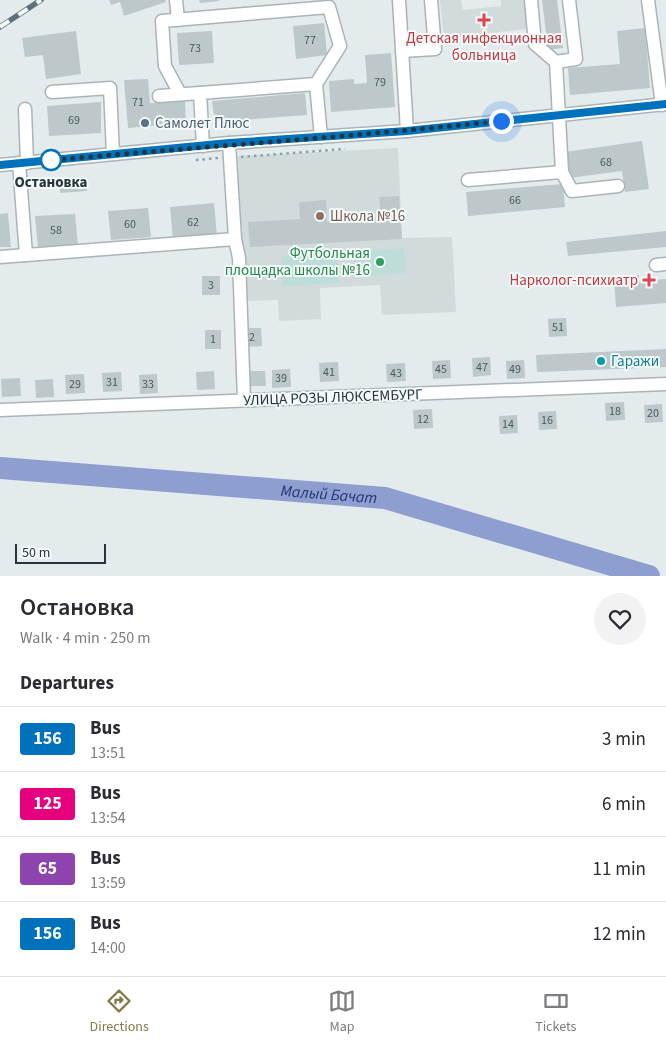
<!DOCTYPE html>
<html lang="en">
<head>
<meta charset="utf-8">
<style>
  body { margin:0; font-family:"Source Sans 3",sans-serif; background:#f2f2f3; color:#2b2b33; height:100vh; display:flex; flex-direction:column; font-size:19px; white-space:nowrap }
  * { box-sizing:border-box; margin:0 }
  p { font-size:16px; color:#7c7c81 }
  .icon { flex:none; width:28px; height:28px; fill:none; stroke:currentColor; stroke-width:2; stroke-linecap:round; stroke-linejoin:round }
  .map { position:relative; height:576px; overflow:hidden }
  .side { display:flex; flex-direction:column; background:#fff; flex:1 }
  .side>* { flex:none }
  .badge { padding:0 10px; border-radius:4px; font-size:18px; line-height:32px }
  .scale { position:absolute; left:15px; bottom:12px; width:91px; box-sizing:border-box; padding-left:5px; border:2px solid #24353d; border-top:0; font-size:14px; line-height:18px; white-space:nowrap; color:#24353d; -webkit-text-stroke:4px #f4f9f9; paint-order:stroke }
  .you { position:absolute; width:25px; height:25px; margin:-12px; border:4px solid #fff; border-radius:50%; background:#1a73e8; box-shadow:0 0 0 8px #1a73e833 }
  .map>.badge { position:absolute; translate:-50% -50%; box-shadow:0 0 0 2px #fff }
  h2 { padding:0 20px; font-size:19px; line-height:45px }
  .round { display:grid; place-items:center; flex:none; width:52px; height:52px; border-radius:26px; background:#f2f2f3 }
  .overview { display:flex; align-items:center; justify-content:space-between; height:85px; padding:0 20px }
  h1 { font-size:24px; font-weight:600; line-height:38px }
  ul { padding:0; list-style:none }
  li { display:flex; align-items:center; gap:15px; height:65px; padding:0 20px; border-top:1px solid #e1e1e2 }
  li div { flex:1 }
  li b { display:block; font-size:19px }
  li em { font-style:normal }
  li .badge { min-width:55px; font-weight:700; text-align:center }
  .menu { display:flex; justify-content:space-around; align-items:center; height:70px; border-top:1px solid #e1e1e2; background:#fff; font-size:14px; color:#7c7c81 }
  .menu a { display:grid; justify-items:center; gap:2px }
  .menu .active { color:#827848 }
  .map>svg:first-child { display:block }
</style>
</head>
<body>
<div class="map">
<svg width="666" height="576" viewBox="0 0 666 576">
  <rect width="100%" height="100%" fill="#e3ebed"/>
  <g fill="#d2dbdc">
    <polygon points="440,0 461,0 463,10 501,6 501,0 524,0 527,29 444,38"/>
    <polygon points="398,148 402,238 452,237 456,312 382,315 380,285 320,288 321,319 279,321 278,300 244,301 237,156"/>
  </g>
  <g fill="#bdddd9">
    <polygon points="404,248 406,273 355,277 354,252"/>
    <polygon points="337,253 339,283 282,286 281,257"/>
  </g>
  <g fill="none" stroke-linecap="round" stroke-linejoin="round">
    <path stroke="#8e9ecf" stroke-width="22" id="s1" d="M0 468 385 498 649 576"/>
  </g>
  <g fill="#bcc8ca">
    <polygon points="109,0 165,0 166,2 124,16 120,2 111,5"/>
    <polygon points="199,0 219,0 219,1 200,3"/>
    <polygon points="542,0 557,0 563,48 548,50"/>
    <polygon points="324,23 327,55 296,59 293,26"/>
    <polygon points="645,28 650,88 570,95 568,68 620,64 617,31"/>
    <polygon points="76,31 81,74 46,79 43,55 25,57 22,38"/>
    <polygon points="212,31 214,63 179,65 177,33"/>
    <polygon points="391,53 395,107 331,112 329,81 354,79 354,84 367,83 365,55"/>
    <polygon points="148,79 150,103 185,101 186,123 128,128 124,80"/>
    <polygon points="305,93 307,115 215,122 212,101"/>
    <polygon points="101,102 101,133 49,136 47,106"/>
    <polygon points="642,141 649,189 625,192 622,171 569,178 565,152"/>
    <polygon points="85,177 87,191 60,193 59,179"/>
    <polygon points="563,184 565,207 468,216 466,192"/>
    <polygon points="399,196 402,239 250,247 248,222 300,219 299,202 326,200 327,222 381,219 379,197"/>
    <polygon points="214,203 217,236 173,241 170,207"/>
    <polygon points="148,208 151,237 111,240 108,211"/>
    <polygon points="8,213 11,247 0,247 0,214"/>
    <polygon points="75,214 78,245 38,248 35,216"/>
    <polygon points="666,231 666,247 568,256 566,242"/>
    <polygon points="639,275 639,281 666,279 666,303 616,307 614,277"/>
    <rect x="202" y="276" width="18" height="19"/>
    <polygon points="566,318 567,336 549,337 548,319"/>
    <polygon points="243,328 261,328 262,346 243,347"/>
    <rect x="205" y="330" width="16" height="19"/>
    <polygon points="666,349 666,367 537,372 536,355"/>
    <polygon points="490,357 491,375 473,377 472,358"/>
    <polygon points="450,360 451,378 433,379 432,361"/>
    <polygon points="524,360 525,378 507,379 506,361"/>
    <polygon points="338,362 339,381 320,382 319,363"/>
    <polygon points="405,363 406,381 387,382 386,364"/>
    <polygon points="290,369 291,387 272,388 272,370"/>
    <polygon points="214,371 215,389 197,390 196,372"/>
    <polygon points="247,371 265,371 266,386 248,386"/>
    <polygon points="121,372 122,391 103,392 102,373"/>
    <polygon points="84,374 85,393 66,394 65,375"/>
    <polygon points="157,374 158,393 140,394 139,375"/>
    <polygon points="20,378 21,396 2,397 1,379"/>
    <polygon points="53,379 54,397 36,398 35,380"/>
    <polygon points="624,402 625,420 606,421 605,403"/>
    <polygon points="662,404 663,422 645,423 644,405"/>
    <polygon points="432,409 433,428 414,429 413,410"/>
    <polygon points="556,411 557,429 539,430 538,412"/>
    <polygon points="517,415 518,433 500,434 499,416"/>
  </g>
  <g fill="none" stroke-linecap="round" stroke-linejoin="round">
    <g stroke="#aab4b8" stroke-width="15">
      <g id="minor">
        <polyline points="176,0 178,20"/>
        <polyline points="399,0 407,131"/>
        <polyline points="531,0 535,44 556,62"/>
        <polyline points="648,0 662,105"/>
        <polyline points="402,51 435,49 431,0"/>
        <polyline points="52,92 110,88 113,154"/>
        <polyline points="180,94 165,66 162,21 329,7 340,46 316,84"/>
        <polyline points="159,96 200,93"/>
        <polyline points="25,109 27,163"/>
        <polyline points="229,143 235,239 239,258 244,400"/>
        <polyline points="203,146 200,93 316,84 321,137"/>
        <polyline points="19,163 26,255"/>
        <polyline points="0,165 229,143 407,131 666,104"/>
        <polyline points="562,172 572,191 618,186"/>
        <polyline points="468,180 562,172 556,62 576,59 569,0"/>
        <polyline points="0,257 235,239"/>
        <polyline points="656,265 666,264"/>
        <polyline points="0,410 666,384"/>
      </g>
    </g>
    <g stroke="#85a3af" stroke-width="2.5" stroke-dasharray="2.5 4" stroke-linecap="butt">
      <polyline points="241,157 345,149"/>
      <polyline points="196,160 218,158"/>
    </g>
    <use href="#minor" stroke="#fff" stroke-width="12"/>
    <g stroke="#5e7079" stroke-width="5.5">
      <polyline id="rail" points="0,27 41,0"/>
    </g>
    <use href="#rail" stroke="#f4f9f9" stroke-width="4" stroke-dasharray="11" stroke-linecap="butt"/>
  </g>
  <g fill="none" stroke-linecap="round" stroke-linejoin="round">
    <g stroke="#fff" stroke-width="11">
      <polyline id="line" points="0,165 229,143 407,131 666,104"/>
    </g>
    <use href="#line" stroke="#0072bc" stroke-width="8"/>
    <path stroke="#24353d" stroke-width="5" stroke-dasharray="0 9" d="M51 160 44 161C197 147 349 137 501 121"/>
  </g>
  <g fill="#e0444e" stroke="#f4f9f9" stroke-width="2">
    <path d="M481.5 12.5h5v5h5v5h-5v5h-5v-5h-5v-5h5z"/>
    <path d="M646.5 272.5h5v5h5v5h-5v5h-5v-5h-5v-5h5z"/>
  </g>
  <circle fill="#5c6f8a" stroke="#f4f9f9" stroke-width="2" cx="145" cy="123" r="5"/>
  <circle fill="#fff" stroke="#0072bc" stroke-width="2.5" cx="51" cy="160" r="10"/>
  <circle fill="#8d6e63" stroke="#f4f9f9" stroke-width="2" cx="320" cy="216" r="5"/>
  <circle fill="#2e9e5b" stroke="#f4f9f9" stroke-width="2" cx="380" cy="262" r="5"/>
  <circle fill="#0f9aa8" stroke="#f4f9f9" stroke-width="2" cx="601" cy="361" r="5"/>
  <g text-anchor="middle" stroke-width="4" stroke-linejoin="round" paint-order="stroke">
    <g font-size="12" fill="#4a5a60">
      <text x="310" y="44">77</text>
      <text x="195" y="52">73</text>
      <text x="380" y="86">79</text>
      <text x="138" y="106">71</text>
      <text x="74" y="124">69</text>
      <text x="606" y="166">68</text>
      <text x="515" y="204">66</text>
      <text x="193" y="226">62</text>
      <text x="130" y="228">60</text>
      <text x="56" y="234">58</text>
      <text x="211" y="289">3</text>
      <text x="558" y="331">51</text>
      <text x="252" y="341">2</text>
      <text x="213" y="343">1</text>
      <text x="482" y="371">47</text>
      <text x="441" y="373">45</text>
      <text x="515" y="373">49</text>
      <text x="329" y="376">41</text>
      <text x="396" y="377">43</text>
      <text x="281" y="382">39</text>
      <text x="112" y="386">31</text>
      <text x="75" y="388">29</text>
      <text x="148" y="388">33</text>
      <text x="615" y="415">18</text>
      <text x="653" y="417">20</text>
      <text x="423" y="423">12</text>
      <text x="547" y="424">16</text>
      <text x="508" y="428">14</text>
    </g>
    <g font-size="15" fill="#be3a42" stroke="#f4f9f9">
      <text x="484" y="43">Детская инфекционная<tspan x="484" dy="17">больница</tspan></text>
      <text x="638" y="285" text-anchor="end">Нарколог-психиатр</text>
    </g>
    <g font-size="15" fill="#4e5e75" stroke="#f4f9f9" text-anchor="start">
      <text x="155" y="128">Самолет Плюс</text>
    </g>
    <g font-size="15" font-weight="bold" fill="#24353d" stroke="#f4f9f9">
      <text x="51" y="187">Остановка</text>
    </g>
    <g font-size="15" fill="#785e54" stroke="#f4f9f9" text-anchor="start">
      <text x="330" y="221">Школа №16</text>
    </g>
    <g font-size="15" fill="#27864d" stroke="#f4f9f9" text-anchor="end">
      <text x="370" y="258">Футбольная<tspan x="370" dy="17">площадка школы №16</tspan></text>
    </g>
    <g font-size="15" fill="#0d838f" stroke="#f4f9f9" text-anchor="start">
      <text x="611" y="366">Гаражи</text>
    </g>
    <g font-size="15" fill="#24353d" stroke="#f4f9f9">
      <text transform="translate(333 397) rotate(-2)" y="5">УЛИЦА РОЗЫ ЛЮКСЕМБУРГ</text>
    </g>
    <g font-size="16" font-style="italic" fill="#203477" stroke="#f4f9f9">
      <text dy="6" stroke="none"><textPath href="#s1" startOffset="330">Малый Бачат</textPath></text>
    </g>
  </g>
</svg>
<div class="scale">50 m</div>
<div class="you" style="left:501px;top:121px"></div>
</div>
<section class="side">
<div class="overview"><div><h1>Остановка</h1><p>Walk · 4 min · 250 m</p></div><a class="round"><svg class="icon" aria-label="heart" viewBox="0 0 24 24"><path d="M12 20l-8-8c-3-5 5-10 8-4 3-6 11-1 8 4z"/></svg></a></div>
<h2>Departures</h2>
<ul>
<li><span class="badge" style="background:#0072bc;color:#fff">156</span><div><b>Bus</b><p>13:51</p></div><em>3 min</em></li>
<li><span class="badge" style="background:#e6007e;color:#fff">125</span><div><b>Bus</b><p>13:54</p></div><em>6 min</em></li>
<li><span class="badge" style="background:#8e44ad;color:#fff">65</span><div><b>Bus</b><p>13:59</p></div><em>11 min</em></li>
<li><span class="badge" style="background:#0072bc;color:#fff">156</span><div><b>Bus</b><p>14:00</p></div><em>12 min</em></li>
</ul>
</section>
<nav class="menu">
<a class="active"><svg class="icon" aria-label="directions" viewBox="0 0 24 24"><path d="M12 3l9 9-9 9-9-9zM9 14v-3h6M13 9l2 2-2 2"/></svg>Directions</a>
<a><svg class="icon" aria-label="map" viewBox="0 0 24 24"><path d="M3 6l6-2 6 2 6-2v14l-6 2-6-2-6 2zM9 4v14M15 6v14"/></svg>Map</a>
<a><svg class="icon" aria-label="tickets" viewBox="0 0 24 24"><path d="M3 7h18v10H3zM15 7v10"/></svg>Tickets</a>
</nav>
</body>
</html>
